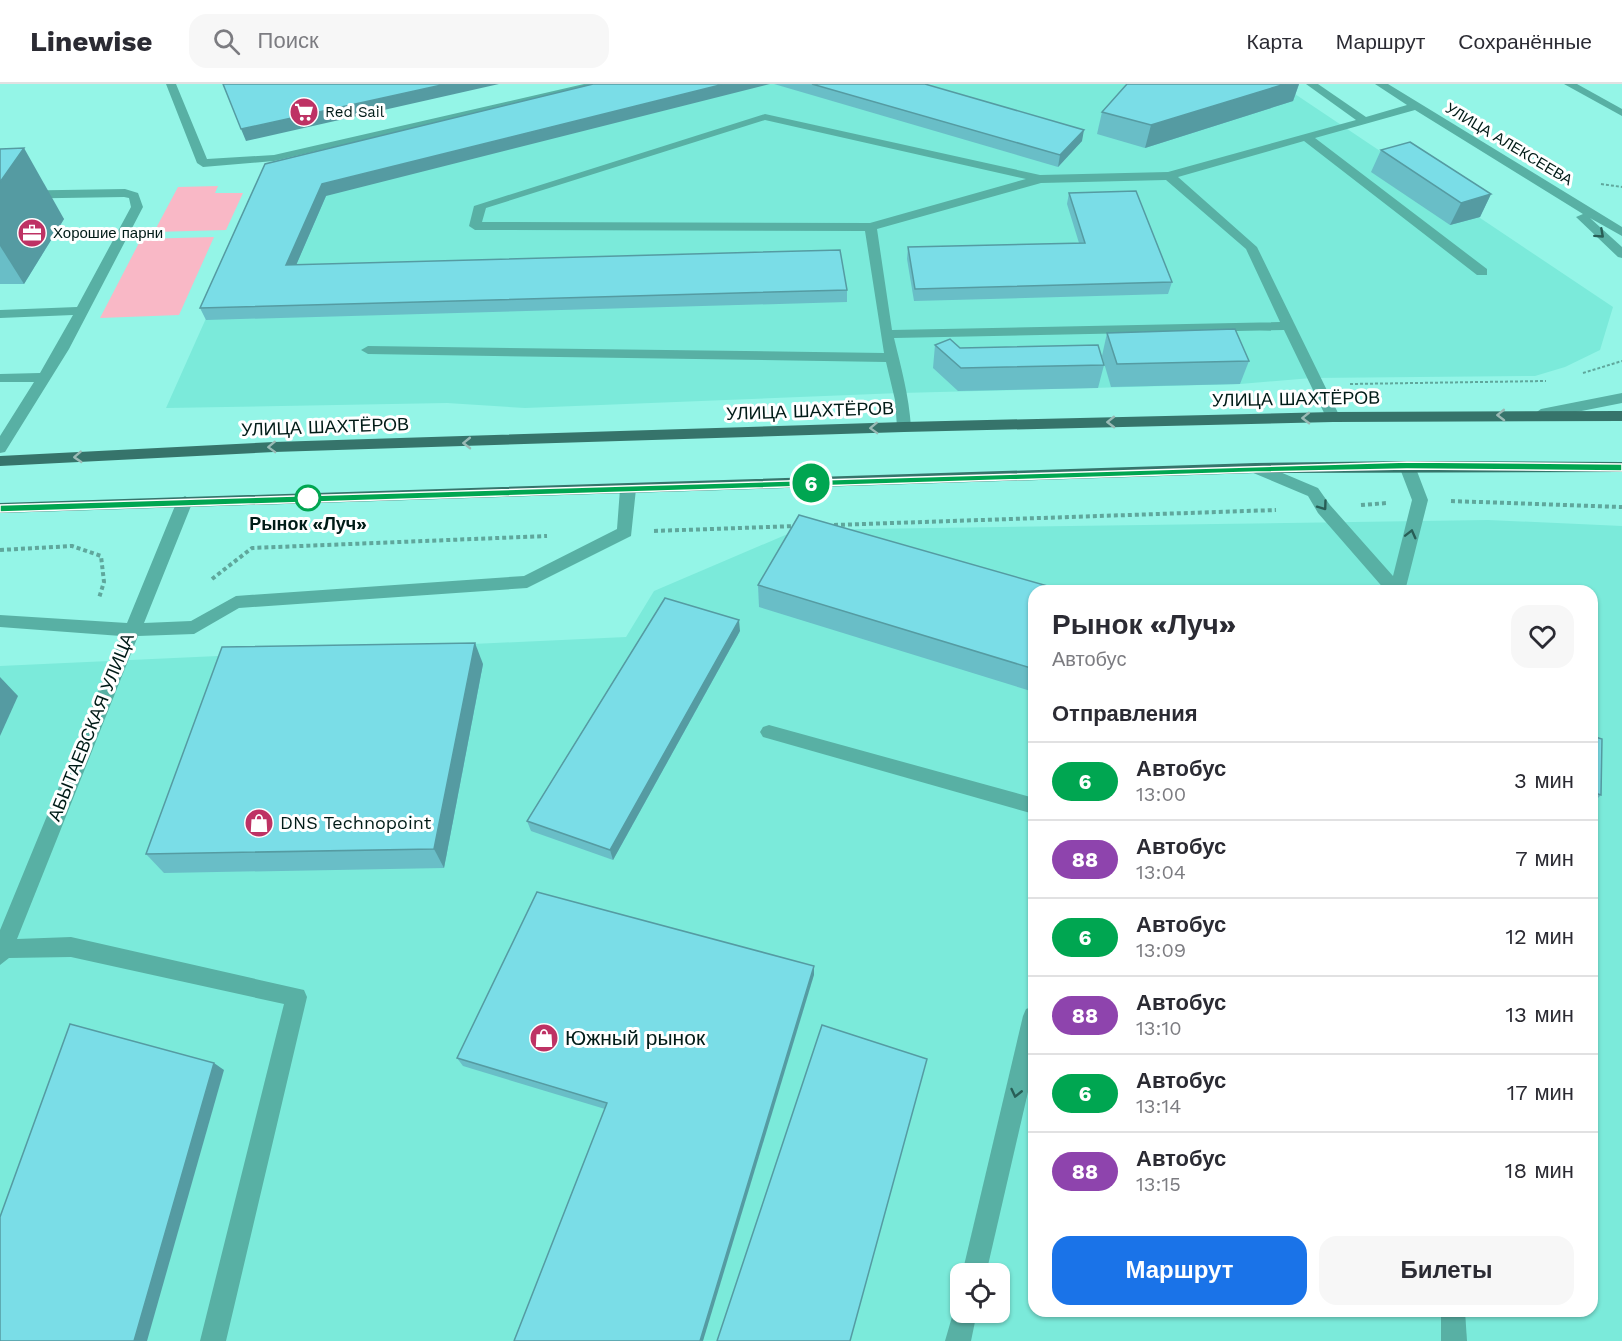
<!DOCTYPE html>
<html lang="ru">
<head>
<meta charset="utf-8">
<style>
  body { margin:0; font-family:"Work Sans",sans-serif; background:#f7f7f7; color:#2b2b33; height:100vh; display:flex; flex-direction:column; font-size:22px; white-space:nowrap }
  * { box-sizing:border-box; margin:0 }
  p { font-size:20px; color:#7c7c81 }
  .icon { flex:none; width:33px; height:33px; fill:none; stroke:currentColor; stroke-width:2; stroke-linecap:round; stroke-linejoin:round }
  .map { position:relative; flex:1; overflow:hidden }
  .sheet { position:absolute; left:1028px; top:501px; width:570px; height:732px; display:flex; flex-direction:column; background:#fff; border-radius:18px; box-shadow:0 2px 4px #0004 }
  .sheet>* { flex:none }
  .badge { padding:0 12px; border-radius:20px; font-size:21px; line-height:39px }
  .controls { position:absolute; left:950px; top:1179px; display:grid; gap:12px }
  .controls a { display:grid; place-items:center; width:60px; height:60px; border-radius:12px; background:#fff; box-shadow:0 2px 4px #0004; font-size:30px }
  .map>.badge { position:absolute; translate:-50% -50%; box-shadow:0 0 0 3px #fff }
  h2 { padding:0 24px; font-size:22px; line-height:54px }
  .round { display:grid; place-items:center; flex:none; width:63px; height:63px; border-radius:18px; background:#f7f7f7 }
  .overview { display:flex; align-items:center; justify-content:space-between; height:102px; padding:0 24px }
  h1 { font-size:28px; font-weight:800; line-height:45px }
  .button { display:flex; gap:12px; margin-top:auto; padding:12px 24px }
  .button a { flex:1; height:69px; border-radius:18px; background:#1a73e8; color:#fff; font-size:24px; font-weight:800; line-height:69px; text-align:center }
  .button a+a { background:#f7f7f7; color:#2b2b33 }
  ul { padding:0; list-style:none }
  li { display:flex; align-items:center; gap:18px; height:78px; padding:0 24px; border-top:2px solid #e1e1e2 }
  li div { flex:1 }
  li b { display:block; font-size:22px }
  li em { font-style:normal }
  li .badge { min-width:66px; font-weight:700; text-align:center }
  header { display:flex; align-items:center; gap:36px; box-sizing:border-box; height:84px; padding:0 30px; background:#fff; border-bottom:2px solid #e1e1e2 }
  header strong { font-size:28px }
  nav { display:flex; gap:33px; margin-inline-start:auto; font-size:21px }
  .search { width:420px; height:54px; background:#f7f7f7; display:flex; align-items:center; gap:15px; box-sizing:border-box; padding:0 21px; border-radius:18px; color:#7c7c81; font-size:22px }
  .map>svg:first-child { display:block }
</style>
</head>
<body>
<header>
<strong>Linewise</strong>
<div class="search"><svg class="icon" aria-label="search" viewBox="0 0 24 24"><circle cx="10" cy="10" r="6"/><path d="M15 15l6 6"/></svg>Поиск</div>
<nav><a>Карта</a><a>Маршрут</a><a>Сохранённые</a></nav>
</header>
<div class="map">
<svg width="1622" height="1257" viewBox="0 0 1622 1257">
  <rect width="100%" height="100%" fill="#94f5e7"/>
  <g fill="#7beada" fill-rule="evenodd">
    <polygon points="640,0 908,0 923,4 927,0 1280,0 1613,223 1600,266 1565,283 1535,292 1312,294 1240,300 900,309 525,324 447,319 166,324 270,91"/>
    <path d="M1488 436 1622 442V1257H0V582L626 553 654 507 797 446ZM1034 507H1592V1227H1034ZM960 1190H999V1228H960Z"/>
  </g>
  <g fill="#f9b8c6">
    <polygon points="218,102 215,109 243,109 226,146 154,148 178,103"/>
    <polygon points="214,153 179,231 100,234 141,155"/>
  </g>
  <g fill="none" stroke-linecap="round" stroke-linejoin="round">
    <g stroke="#5fa79c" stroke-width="2" stroke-dasharray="3 2" stroke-linecap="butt">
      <polyline points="1601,100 1622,103"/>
      <polyline points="1583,289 1622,277"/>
      <polyline points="1350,300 1546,297"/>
    </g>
    <g stroke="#5fa79c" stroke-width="4" stroke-dasharray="4 3" stroke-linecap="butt">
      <polyline points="1451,417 1622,423"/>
      <polyline points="1361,421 1387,419"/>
      <polyline points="834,441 1276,426"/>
      <polyline points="654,447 796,442"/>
      <polyline points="0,466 72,462 101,472 104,498 99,514"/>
      <polyline points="212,495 252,464 547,452"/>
    </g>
    <g fill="#58b0a4" fill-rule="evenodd">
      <polygon points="166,0 176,0 207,75 274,71 584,0 603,0 274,77 203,83 197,79"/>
      <path d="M1306 0H1318L1366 33 1407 21 1375 0H1388L1622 143V152L1590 134 1622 163V174L1618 173 1576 133 1583 130 1415 26 1315 54 1487 185V191H1477L1304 57 1178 93 1257 163 1340 333 1333 338 1326 333 1284 246 894 254C901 283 909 312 911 343L904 348 897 343 895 316 886 278 368 270 361 266 368 262 884 269 865 147 475 146 469 142 474 122 765 30 1040 91 1168 88 1356 36ZM765 36 1026 95 870 139 482 138 486 124ZM1166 96 1246 165 1280 238 892 246 877 145 1041 99Z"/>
      <polygon points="1564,0 1577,0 1622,25 1622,32"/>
      <polygon points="125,105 138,109 143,123 69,265 5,368 0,369 0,352 34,298 0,298 0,290 40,289 73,231 0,234 0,226 77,223 131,123 129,114 124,113 0,115 0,107"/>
      <polygon points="1622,309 1622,319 1541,335 1534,330 1541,325"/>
      <polygon points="1407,377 1415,382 1428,416 1405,507 1386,507 1318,429 1308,412 1251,388 1248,384 1256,379 1261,380 1318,404 1330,421 1393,492 1412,416 1399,382"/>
      <polygon points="628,400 636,405 631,452 527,504 239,524 194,550 138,552 17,855 71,853 304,906 307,913 226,1257 200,1257 284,920 71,873 9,874 0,881 0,846 121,552 0,543 0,531 127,539 177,417 185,412 193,417 144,539 191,537 236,512 524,492 617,445 620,405"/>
      <polygon points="769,641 1034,714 1034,730 763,653 760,648 763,643"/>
      <polygon points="1034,922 1034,982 986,1190 962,1190 1023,932 1026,925"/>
      <polygon points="960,1218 960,1228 977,1228 971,1257 945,1257 956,1219"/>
      <polygon points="1441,1227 1465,1227 1467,1257 1441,1257"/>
    </g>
    <g fill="#36746b" fill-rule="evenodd">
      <polygon points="1622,327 1622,337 1333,338 904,348 274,368 0,382 0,372 274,358 904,338 1333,328"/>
      <polygon points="1407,377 1622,378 1622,388 1256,389 0,429 0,419 1256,379"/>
    </g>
  </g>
  <g fill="#69bec7">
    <polygon points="774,0 925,0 1082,57 1058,83"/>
    <polygon points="1127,0 1299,0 1293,17 1145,64 1097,50 1102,28"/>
    <polygon points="0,65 64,135 24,200 0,200"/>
    <polygon points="1381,66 1491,110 1480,133 1450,141 1371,88"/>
    <polygon points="265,80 326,112 296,181 847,206 847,218 206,236 200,224"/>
    <polygon points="1069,109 1172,198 1168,210 914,217 907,175 908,163 1079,159 1067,120"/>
    <polygon points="1107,249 1249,277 1240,300 1111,303 1102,272"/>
    <polygon points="935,261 960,264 1104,281 1098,304 958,307 933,284"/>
    <polygon points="758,501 1034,507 1034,608 759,523"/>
    <polygon points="740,547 613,776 531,747 527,737"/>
    <polygon points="483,580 444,784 164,789 146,770"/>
    <polygon points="1592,652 1601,711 1592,720"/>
    <polygon points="814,891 605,1025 463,982 457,974"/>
  </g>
  <g fill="#559ba2">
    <polygon points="446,0 499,0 246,57 241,45"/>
    <polygon points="724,0 770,0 326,112 291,193 286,181 322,100"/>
    <polygon points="1285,0 1299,0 1293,17 1145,64 1151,41"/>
    <polygon points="1084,46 1082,57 1058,83 1060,71"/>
    <polygon points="24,64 64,135 24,200 0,162 0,98"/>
    <polygon points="1491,110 1480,133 1450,141 1461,119"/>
    <polygon points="739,536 740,547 613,776 610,766"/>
    <polygon points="475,559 483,580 444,784 434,765"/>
    <polygon points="0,593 18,612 0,652"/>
    <polygon points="814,882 814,891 703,1257 700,1257"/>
    <polygon points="214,979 224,986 147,1257 134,1257"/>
  </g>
  <g fill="#7adde7" stroke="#559ba2" stroke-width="1.5">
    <polygon points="223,0 446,0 241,45"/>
    <polygon points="593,0 724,0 322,100 286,181 840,166 847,206 200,224 265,80"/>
    <polygon points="812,0 925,0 1084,46 1060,71"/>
    <polygon points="1127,0 1285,0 1151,41 1102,28"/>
    <polygon points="1410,58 1491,110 1461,119 1381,66"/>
    <polygon points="24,64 0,98 0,65"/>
    <polygon points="1136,107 1172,198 915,205 908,163 1085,159 1069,109"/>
    <polygon points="1235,245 1249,277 1117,280 1107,249"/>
    <polygon points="950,255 960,264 1098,261 1104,281 961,284 935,261"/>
    <polygon points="799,431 1065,507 1034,507 1034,585 758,501"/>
    <polygon points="665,514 739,536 610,766 527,737"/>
    <polygon points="475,559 434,765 146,770 222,563"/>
    <polygon points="1592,652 1602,655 1601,711 1592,708"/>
    <polygon points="537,808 814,882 700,1257 514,1257 607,1019 457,974"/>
    <polygon points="70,940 214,979 134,1257 0,1257 0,1133"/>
    <polygon points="822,941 927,975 850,1257 717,1257"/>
  </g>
  <defs><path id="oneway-chevron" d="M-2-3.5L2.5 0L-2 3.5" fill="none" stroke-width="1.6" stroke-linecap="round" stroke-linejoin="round" transform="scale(1.5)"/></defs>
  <g stroke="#285e56">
    <use href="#oneway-chevron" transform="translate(1600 150) rotate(42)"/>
    <use href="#oneway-chevron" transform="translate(1323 422) rotate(54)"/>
    <use href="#oneway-chevron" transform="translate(1411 450) rotate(-76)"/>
    <use href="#oneway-chevron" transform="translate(1016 1009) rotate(103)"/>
  </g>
  <g stroke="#9abab5">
    <use href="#oneway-chevron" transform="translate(1501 331) rotate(179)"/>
    <use href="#oneway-chevron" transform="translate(1306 334) rotate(179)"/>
    <use href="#oneway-chevron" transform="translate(1111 338) rotate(179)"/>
    <use href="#oneway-chevron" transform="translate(874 344) rotate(178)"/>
    <use href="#oneway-chevron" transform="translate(467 359) rotate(179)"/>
    <use href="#oneway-chevron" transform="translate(272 363) rotate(178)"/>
    <use href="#oneway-chevron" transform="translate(78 373) rotate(177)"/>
  </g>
  <polygon fill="#00a651" stroke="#fff" stroke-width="1.5" points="1407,378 1622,380 1622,387 1407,385 1256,388 0,428 0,421"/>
  <defs>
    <g id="supermarket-disc" transform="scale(1.5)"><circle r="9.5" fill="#be3264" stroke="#fff"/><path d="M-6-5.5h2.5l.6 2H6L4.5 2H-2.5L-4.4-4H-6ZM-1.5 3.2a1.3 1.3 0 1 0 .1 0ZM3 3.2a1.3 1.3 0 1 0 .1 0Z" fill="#fff"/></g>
    <g id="office-disc" transform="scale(1.5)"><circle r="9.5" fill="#be3264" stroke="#fff"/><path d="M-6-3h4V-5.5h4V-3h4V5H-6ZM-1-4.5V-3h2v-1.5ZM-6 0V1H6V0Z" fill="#fff"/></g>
    <g id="shop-disc" transform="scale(1.5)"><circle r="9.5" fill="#be3264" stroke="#fff"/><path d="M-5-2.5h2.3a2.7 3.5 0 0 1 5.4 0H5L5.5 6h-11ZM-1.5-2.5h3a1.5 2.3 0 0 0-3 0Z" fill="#fff"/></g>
  </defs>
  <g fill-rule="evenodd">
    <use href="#supermarket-disc" x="304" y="28"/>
    <use href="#office-disc" x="32" y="149"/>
    <use href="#shop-disc" x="259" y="739"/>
    <use href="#shop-disc" x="544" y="954"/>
  </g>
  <circle fill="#fff" stroke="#00a651" stroke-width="3" cx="308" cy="414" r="12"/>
  <g text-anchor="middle" stroke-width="6" stroke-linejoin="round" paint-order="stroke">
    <g font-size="15" fill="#001b17" stroke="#fff" text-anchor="start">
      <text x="325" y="33">Red Sail</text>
      <text x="53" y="154">Хорошие парни</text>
    </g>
    <g font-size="15" fill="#001b17" stroke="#fff">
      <text transform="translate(1509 60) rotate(31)" y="5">УЛИЦА АЛЕКСЕЕВА</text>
    </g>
    <g font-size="18" fill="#001b17" stroke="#fff">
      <text transform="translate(1296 315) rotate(-1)" y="6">УЛИЦА ШАХТЁРОВ</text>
      <text transform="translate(810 327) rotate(-2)" y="6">УЛИЦА ШАХТЁРОВ</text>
      <text transform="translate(325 343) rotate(-2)" y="6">УЛИЦА ШАХТЁРОВ</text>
      <text transform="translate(91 643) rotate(-68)" y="6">АБЫТАЕВСКАЯ УЛИЦА</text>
    </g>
    <g font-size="18" font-weight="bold" fill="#001b17" stroke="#fff">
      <text x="308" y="446">Рынок «Луч»</text>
    </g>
    <g font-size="18" fill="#001b17" stroke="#fff" text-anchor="start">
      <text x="280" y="745">DNS Technopoint</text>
    </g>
    <g font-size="21" fill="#001b17" stroke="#fff" text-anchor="start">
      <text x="565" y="961">Южный рынок</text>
    </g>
  </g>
</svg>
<div class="controls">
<a><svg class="icon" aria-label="locate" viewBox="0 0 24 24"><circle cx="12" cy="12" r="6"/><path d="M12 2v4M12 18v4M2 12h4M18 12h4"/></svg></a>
</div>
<b class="badge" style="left:811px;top:399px;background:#00a651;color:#fff">6</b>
<section class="sheet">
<div class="overview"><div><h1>Рынок «Луч»</h1><p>Автобус</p></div><a class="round"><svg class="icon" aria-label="heart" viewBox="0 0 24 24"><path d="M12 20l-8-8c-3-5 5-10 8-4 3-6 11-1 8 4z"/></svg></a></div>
<h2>Отправления</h2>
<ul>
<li><span class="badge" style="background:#00a651;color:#fff">6</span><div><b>Автобус</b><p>13:00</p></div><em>3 мин</em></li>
<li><span class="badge" style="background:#8e44ad;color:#fff">88</span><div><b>Автобус</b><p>13:04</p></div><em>7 мин</em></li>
<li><span class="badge" style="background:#00a651;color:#fff">6</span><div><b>Автобус</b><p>13:09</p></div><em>12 мин</em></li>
<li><span class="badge" style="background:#8e44ad;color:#fff">88</span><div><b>Автобус</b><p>13:10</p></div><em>13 мин</em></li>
<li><span class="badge" style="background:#00a651;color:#fff">6</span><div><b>Автобус</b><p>13:14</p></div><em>17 мин</em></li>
<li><span class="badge" style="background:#8e44ad;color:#fff">88</span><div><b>Автобус</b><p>13:15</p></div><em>18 мин</em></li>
</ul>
<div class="button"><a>Маршрут</a><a>Билеты</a></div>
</section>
</div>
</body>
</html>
